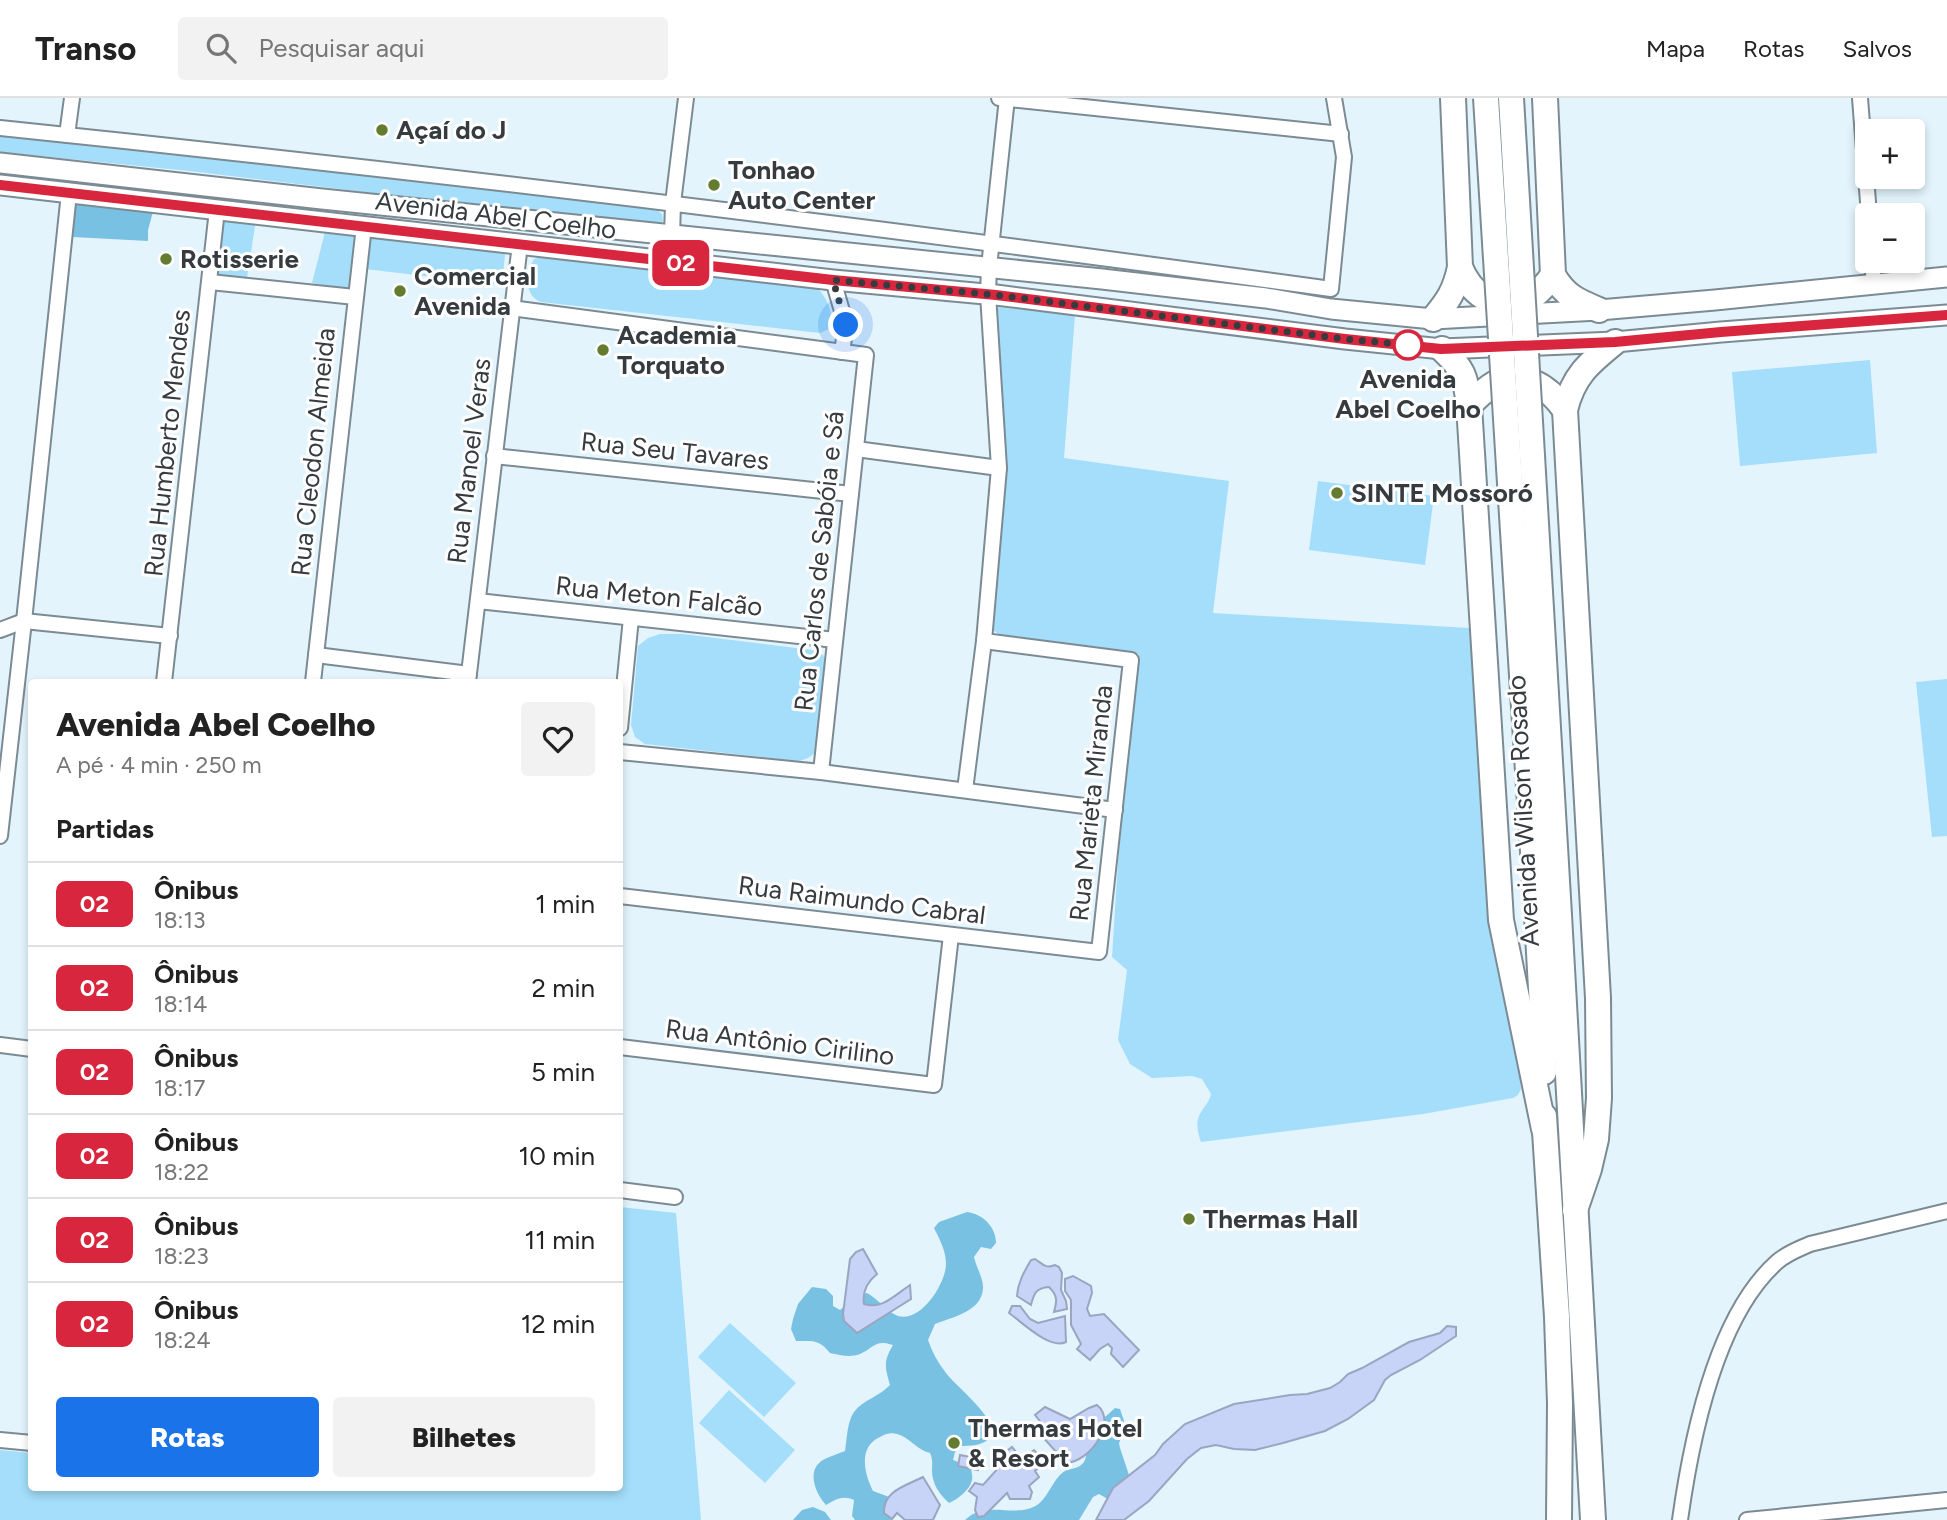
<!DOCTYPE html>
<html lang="pt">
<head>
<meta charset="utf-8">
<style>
  body { margin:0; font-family:Figtree,sans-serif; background:#f2f2f2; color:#222; height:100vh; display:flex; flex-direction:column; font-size:26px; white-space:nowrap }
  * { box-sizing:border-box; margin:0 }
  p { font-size:23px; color:#767676 }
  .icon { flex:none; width:38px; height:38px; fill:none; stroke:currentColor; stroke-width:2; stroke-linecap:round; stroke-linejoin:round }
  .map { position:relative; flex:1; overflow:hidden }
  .drawer { position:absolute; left:28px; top:581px; width:595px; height:812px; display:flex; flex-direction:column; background:#fff; border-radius:7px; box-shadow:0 4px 10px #0003 }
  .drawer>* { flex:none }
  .badge { padding:0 14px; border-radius:10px; font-size:24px; line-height:46px }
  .tools { position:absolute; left:1855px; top:21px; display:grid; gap:14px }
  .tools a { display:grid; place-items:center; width:70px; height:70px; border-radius:7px; background:#fff; box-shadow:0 4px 10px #0003; font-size:35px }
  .you { position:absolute; width:35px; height:35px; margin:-18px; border:5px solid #fff; border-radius:50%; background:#1a73e8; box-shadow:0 0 0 10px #1a73e833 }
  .map>.badge { position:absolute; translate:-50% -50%; box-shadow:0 0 0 4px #fff }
  h2 { padding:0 28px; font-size:26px; line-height:63px }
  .round { display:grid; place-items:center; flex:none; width:74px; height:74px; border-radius:7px; background:#f2f2f2 }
  .summary { display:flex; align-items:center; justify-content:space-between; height:119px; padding:0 28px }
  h1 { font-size:33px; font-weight:800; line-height:52px }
  .action { display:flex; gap:14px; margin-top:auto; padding:14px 28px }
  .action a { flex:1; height:80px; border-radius:7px; background:#1a73e8; color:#fff; font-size:28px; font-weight:800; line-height:80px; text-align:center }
  .action a+a { background:#f2f2f2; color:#222 }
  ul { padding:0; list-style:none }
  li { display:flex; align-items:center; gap:21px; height:84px; padding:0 28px; border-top:2px solid #e0e0e0 }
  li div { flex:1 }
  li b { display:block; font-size:26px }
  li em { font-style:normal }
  li .badge { min-width:77px; font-weight:700; text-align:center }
  header { display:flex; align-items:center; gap:42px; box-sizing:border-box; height:98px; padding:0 35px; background:#fff; border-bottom:2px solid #e0e0e0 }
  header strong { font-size:33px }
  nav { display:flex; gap:38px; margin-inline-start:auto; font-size:24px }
  .search { width:490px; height:63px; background:#f2f2f2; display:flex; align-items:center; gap:18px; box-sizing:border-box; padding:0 24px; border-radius:7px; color:#767676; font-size:26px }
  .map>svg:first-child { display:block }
</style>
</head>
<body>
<header>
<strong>Transo</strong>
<div class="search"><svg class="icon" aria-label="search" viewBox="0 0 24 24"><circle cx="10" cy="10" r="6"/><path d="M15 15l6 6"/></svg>Pesquisar aqui</div>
<nav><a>Mapa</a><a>Rotas</a><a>Salvos</a></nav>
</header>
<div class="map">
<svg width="1947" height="1422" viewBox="0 0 1947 1422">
  <rect width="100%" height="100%" fill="#e3f4fd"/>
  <g fill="#a4defa">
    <polygon points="0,35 205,57 656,111 662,116 663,123 659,127 650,128 189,73 0,54"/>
    <polygon points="223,119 256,122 247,180 215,180"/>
    <polygon points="326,130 358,132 351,192 312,185"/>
    <polygon points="369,133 506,147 502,187 365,171"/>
    <path d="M546 158 815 188C827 199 835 215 829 231L820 235 541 204C524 198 525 175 534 161Z"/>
    <path d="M995 209 1075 217 1064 360 1229 383 1213 515 1469 530 1481 687 1519 969 1521 991 1518 997 1513 1000 1423 1016 1201 1044C1198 1036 1195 1025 1200 1016 1204 1008 1209 1005 1211 996L1202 981 1192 978 1152 980 1130 966 1118 942 1127 872 1112 859 1120 732 1139 556 1000 537 990 530Z"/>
    <polygon points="1870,262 1877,355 1740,368 1732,274"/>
    <polygon points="1318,383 1434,398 1425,467 1309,452"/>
    <path d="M660 536H683L812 552 823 557 828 569 821 645C815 657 810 661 797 663L645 646 635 639 631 627 638 548 648 540Z"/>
    <polygon points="1947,581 1947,738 1932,739 1916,584"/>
    <polygon points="620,1109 676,1115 701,1422 0,1422 0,1352 31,1355 32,1390 620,1390"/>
    <polygon points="730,1225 796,1285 764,1319 698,1259"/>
    <polygon points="729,1292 795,1352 765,1385 699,1325"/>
  </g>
  <g fill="#79c1e2">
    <polygon points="74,100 154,110 148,132 148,143 73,139"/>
    <path d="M967 1114C983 1116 996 1129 996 1145L991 1151 981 1149 974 1159C976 1169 984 1181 983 1191 981 1214 952 1219 935 1226L928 1242C932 1254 938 1265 946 1275 956 1289 1000 1321 990 1339 984 1348 969 1348 960 1348L955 1354 953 1362 971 1369C971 1373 973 1378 972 1382 970 1392 958 1401 949 1405 940 1397 932 1386 932 1373 932 1365 933 1362 930 1355 917 1352 909 1339 897 1336 891 1334 885 1336 880 1339 858 1349 864 1375 873 1393L892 1400 897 1415 891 1422H855L852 1418 854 1402C843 1397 836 1401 826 1407 815 1395 806 1372 823 1362 830 1358 838 1356 845 1353 847 1341 847 1324 854 1314 863 1302 880 1298 890 1287 885 1269 883 1264 893 1247 875 1241 875 1249 860 1256 850 1260 840 1257 830 1255 819 1241 813 1243 796 1243L791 1231 793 1221 798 1206 812 1189 826 1191 833 1198V1208L840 1212 857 1198 867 1195C878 1201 887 1214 898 1218 921 1225 946 1185 946 1166 946 1153 940 1142 934 1130L939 1124Z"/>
    <path d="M1115 1310 1120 1311 1124 1323V1334L1119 1345 1120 1350 1131 1383 1113 1404 1099 1396 1093 1399 1079 1422H965C986 1401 1016 1421 1037 1407 1049 1399 1053 1380 1065 1373 1071 1370 1079 1371 1084 1364 1088 1357 1086 1345 1089 1337 1093 1327 1107 1318 1115 1310Z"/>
    <polygon points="813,1409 825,1414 831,1422 793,1422 802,1412"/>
  </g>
  <g fill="#c7d3f7" stroke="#9ba5c0" stroke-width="2">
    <path d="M863 1151 877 1176C867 1184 862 1193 864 1206 882 1212 895 1197 910 1187L911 1201 857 1235 844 1223 843 1216 850 1161 856 1154Z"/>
    <path d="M1035 1161C1043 1166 1045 1171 1055 1167L1059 1169 1062 1175 1061 1192 1066 1203 1067 1211 1054 1214C1057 1203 1058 1198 1049 1189 1036 1190 1034 1195 1031 1207L1017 1198C1018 1184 1024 1174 1031 1162Z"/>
    <polygon points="1073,1178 1091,1188 1092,1195 1087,1211 1090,1218 1104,1216 1139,1252 1123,1269 1111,1256 1112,1250 1108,1246 1100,1251 1090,1262 1077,1251 1081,1246 1071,1227 1071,1202 1065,1193 1065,1181"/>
    <path d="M1012 1208H1020L1030 1221 1038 1225 1065 1218 1066 1244C1050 1252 1023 1225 1009 1215Z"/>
    <polygon points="1447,1228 1456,1229 1456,1238 1420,1262 1391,1277 1385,1282 1374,1302 1348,1321 1325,1333 1283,1345 1255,1352 1234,1351 1216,1347 1201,1350 1187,1361 1149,1403 1124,1422 1096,1422 1113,1390 1155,1357 1163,1346 1185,1326 1234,1306 1290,1297 1307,1296 1330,1290 1340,1284 1348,1276 1362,1270 1409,1244 1440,1235"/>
    <path d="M1097 1307C1118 1324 1090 1364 1066 1365L1041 1337 1047 1332 1035 1317 1045 1309 1070 1321 1089 1310Z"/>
    <polygon points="1012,1349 1022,1361 1034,1352 1045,1364 1035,1373 1039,1379 1029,1388 1032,1394 1030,1401 1010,1401 1007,1395 984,1418 978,1419 975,1412 977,1399 969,1393 975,1385 983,1387 1001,1367 999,1359"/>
    <polygon points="960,1357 981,1361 978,1372 958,1368"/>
    <path d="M923 1379 940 1407 933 1422H905L897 1415 892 1421 884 1415C883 1393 905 1388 923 1379Z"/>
  </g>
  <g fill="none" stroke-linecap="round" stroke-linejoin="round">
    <g stroke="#7c8b93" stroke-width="18">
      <g id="street">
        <polyline points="999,0 1341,36"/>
        <polyline points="1860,0 1869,117"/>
        <path d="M0 30C445 76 888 130 1331 191L1344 59 1334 0"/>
        <polyline points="67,37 72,0"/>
        <polyline points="672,138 673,105 686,0"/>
        <polyline points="1872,163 1874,186"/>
        <polyline points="833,182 846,227 842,254"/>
        <polyline points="210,184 355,199"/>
        <polyline points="511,210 866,257 821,674"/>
        <polyline points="856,351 999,370"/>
        <polyline points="494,358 851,396"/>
        <polyline points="478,503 835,542"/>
        <polyline points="0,532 24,523 170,538"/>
        <polyline points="316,557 469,576"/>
        <polyline points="164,584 217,112"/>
        <polyline points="313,584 364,128"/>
        <polyline points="468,584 520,146"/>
        <polyline points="620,630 631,520"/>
        <polyline points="620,654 821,674 1115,712"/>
        <polyline points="965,692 984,543 999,370 988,196 989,169 1007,0"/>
        <polyline points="0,738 24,523 69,95"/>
        <polyline points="620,798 1099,854 1131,562 984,543"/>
        <polyline points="0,947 32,951"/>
        <polyline points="620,949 934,987 951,837"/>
        <polyline points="620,1092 675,1099"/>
        <polyline points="0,1342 32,1345"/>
        <path d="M1680 1422C1691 1343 1715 1219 1777 1164 1787 1155 1799 1151 1810 1146L1947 1113"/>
        <polyline points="1747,1422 1947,1402"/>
      </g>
    </g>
    <g stroke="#7c8b93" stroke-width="23">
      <g id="secondary">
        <polyline points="0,65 322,101 1102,181 1266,200 1331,211 1433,221 1599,212 1715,202 1947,179"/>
        <polyline points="0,87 833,182 996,197 1345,241 1442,251 1615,244 1721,234 1947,217"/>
      </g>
    </g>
    <g stroke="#7c8b93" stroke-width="28">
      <g id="highway">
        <path d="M1545 0 1553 177C1565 198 1577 203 1599 212"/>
        <path d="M1460 169C1470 194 1492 212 1520 205 1534 201 1545 188 1553 177"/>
        <path d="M1433 221C1448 203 1455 193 1460 169L1453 0"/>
        <path d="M1442 251C1464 272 1465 277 1469 307L1501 822 1544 1031"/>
        <path d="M1469 307C1477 300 1485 291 1494 286 1523 271 1549 289 1565 312"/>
        <polyline points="1559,817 1593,1422"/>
        <polyline points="1537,818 1543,927 1544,974"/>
        <polyline points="1544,1018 1557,1219 1560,1305 1559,1422"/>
        <path d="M1575 1112 1589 1071 1596 1041 1599 1000 1598 900 1565 312C1573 278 1589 265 1615 244"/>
      </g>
    </g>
    <use href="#street" stroke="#fff" stroke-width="14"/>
    <use href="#secondary" stroke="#fff" stroke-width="19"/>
    <use href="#highway" stroke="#fff" stroke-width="24"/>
    <g stroke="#7c8b93" stroke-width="28" stroke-linecap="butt">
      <g id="highway-bridge">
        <polyline points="1486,0 1537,818"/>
        <polyline points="1511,0 1559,817"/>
      </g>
    </g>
    <use href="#highway-bridge" stroke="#fff" stroke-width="24"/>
  </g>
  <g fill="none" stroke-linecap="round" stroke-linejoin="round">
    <g stroke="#fff" stroke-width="16">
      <polyline id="line" points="0,87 833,182 996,197 1345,241 1441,251 1615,244 1721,234 1947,217"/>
    </g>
    <use href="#line" stroke="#d7263d" stroke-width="10"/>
    <polyline stroke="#353b3f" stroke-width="7" stroke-dasharray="0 12.6" points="846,227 833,182 996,197 1345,241 1408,247"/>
  </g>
  <g fill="#637c2f" stroke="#fefefe" stroke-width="2.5">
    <circle cx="382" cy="32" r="7"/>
    <circle cx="714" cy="87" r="7"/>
    <circle cx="166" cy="161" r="7"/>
    <circle cx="400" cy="193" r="7"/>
    <circle cx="603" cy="252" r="7"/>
    <circle cx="1337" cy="395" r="7"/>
    <circle cx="1189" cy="1121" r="7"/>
    <circle cx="954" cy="1345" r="7"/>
  </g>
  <circle fill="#fff" stroke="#d7263d" stroke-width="3.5" cx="1408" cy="247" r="14"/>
  <g text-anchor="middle" stroke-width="6" stroke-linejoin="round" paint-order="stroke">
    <g font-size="26" font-weight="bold" fill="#353b3f" stroke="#fefefe" text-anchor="start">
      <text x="396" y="41">Açaí do J</text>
      <text x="728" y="81">Tonhao<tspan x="728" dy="30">Auto Center</tspan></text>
      <text x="180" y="170">Rotisserie</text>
      <text x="414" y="187">Comercial<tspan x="414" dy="30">Avenida</tspan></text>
      <text x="617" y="246">Academia<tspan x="617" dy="30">Torquato</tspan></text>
      <text x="1351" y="404">SINTE Mossoró</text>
      <text x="1203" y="1130">Thermas Hall</text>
      <text x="968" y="1339">Thermas Hotel<tspan x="968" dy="30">&amp; Resort</tspan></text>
    </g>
    <g font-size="26" fill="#353b3f" stroke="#fefefe">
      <text transform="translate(496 117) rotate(7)" y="9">Avenida Abel Coelho</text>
      <text transform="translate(167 345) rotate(-84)" y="9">Rua Humberto Mendes</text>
      <text transform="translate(675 353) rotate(6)" y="9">Rua Seu Tavares</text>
      <text transform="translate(313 354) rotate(-84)" y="9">Rua Cleodon Almeida</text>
      <text transform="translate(469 363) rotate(-83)" y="9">Rua Manoel Veras</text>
      <text transform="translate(819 463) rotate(-84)" y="9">Rua Carlos de Sabóia e Sá</text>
      <text transform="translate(659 498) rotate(6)" y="9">Rua Meton Falcão</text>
      <text transform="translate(1091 705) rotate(-84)" y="9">Rua Marieta Miranda</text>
      <text transform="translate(1523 713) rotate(-93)" y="9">Avenida Wilson Rosado</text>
      <text transform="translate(862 802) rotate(7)" y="9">Rua Raimundo Cabral</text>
      <text transform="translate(780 944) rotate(7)" y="9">Rua Antônio Cirilino</text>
    </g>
    <g font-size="26" font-weight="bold" fill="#353b3f" stroke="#fefefe">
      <text x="1408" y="290">Avenida<tspan x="1408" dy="30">Abel Coelho</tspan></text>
    </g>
  </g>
</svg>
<div class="tools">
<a>+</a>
<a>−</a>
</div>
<div class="you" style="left:846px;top:227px"></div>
<b class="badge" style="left:681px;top:165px;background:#d7263d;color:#fff">02</b>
<section class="drawer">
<div class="summary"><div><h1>Avenida Abel Coelho</h1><p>A pé · 4 min · 250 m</p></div><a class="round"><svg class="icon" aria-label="heart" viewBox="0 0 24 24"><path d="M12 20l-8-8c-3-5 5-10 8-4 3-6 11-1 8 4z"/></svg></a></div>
<h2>Partidas</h2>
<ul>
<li><span class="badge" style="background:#d7263d;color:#fff">02</span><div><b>Ônibus</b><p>18:13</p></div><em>1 min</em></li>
<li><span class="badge" style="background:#d7263d;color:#fff">02</span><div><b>Ônibus</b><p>18:14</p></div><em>2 min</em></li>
<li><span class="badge" style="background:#d7263d;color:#fff">02</span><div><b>Ônibus</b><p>18:17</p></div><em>5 min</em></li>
<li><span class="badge" style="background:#d7263d;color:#fff">02</span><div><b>Ônibus</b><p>18:22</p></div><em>10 min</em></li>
<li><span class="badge" style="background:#d7263d;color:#fff">02</span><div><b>Ônibus</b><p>18:23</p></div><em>11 min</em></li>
<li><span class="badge" style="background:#d7263d;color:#fff">02</span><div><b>Ônibus</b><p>18:24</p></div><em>12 min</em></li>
</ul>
<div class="action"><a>Rotas</a><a>Bilhetes</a></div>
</section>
</div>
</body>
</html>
